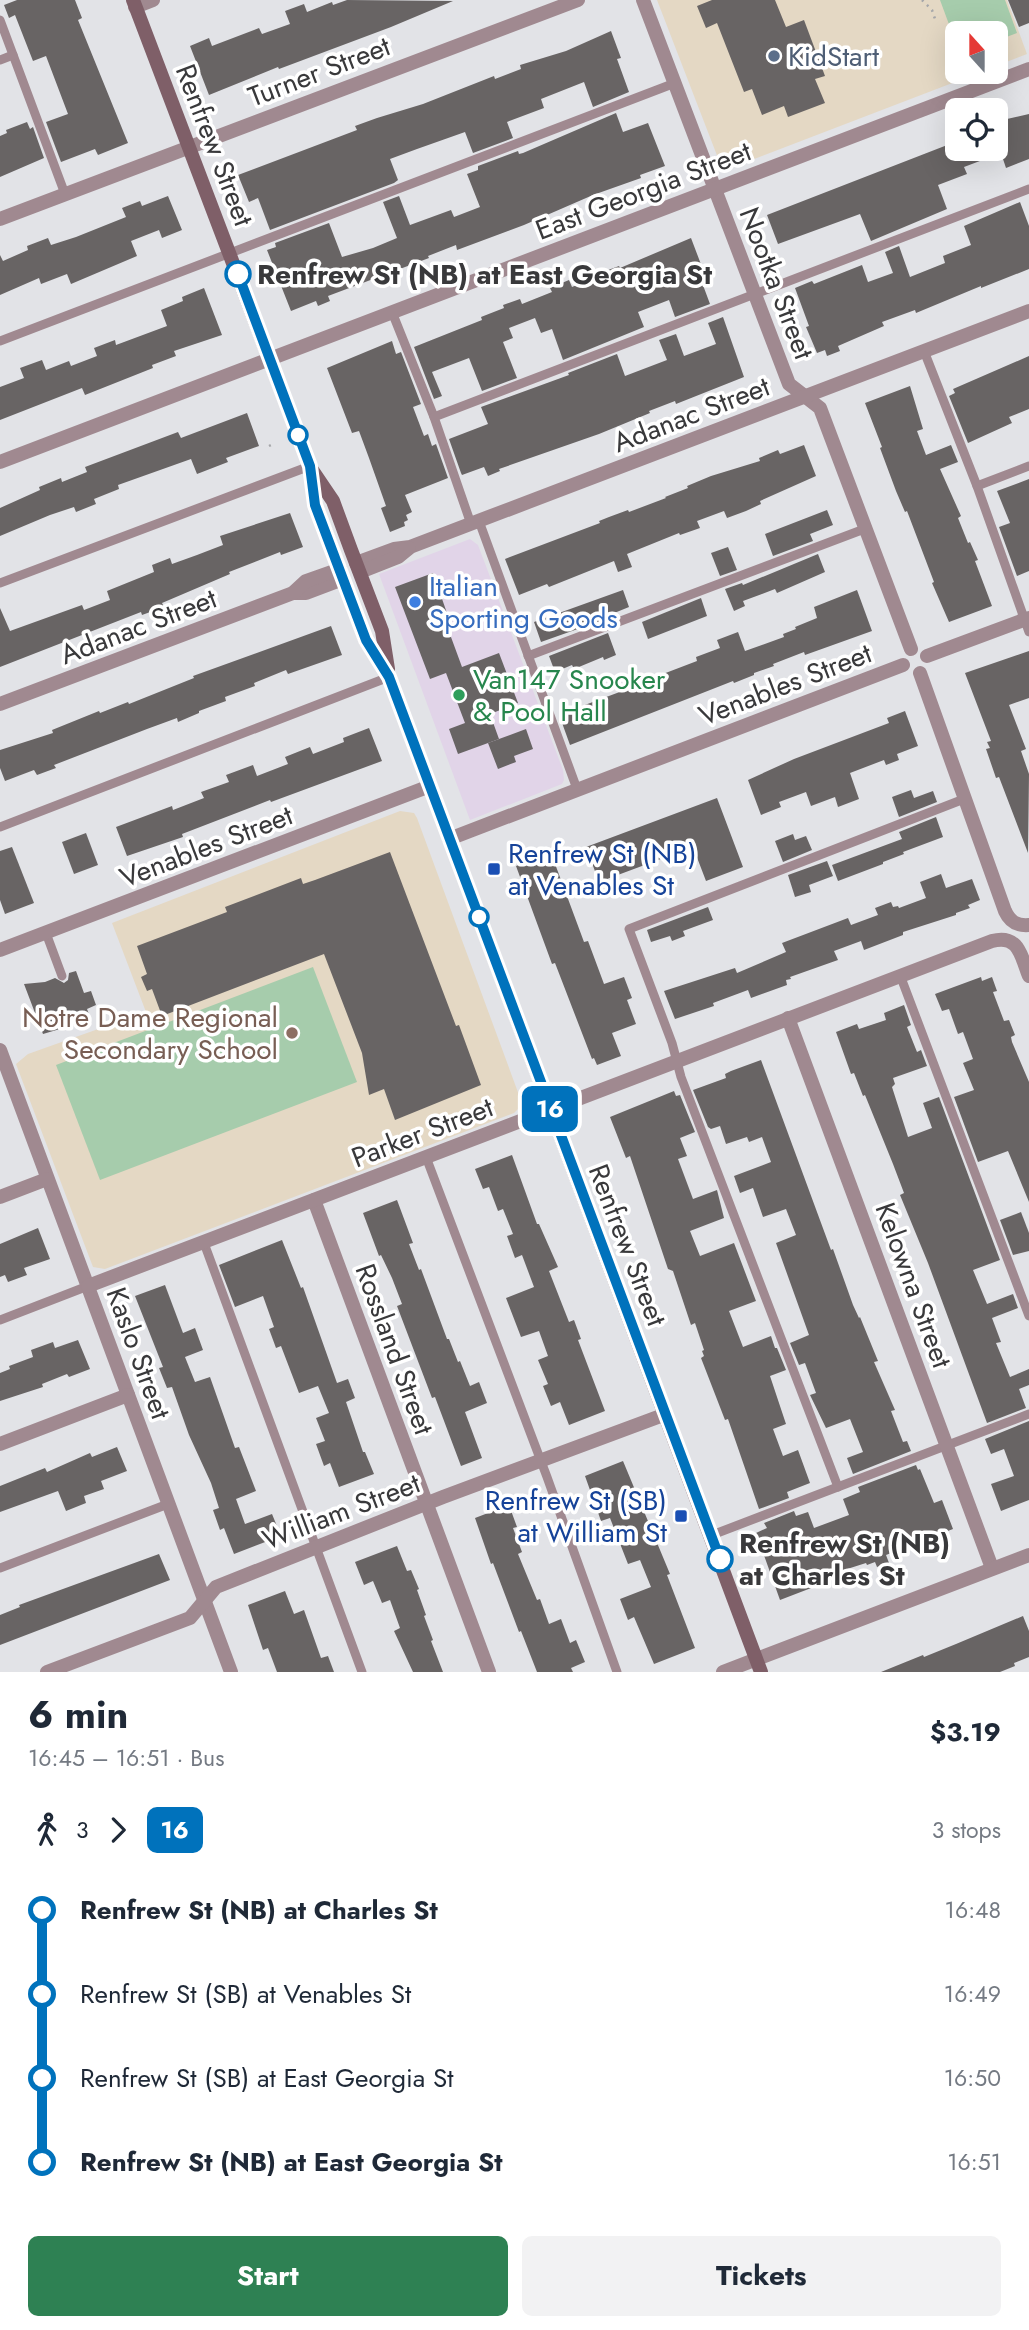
<!DOCTYPE html>
<html lang="en">
<head>
<meta charset="utf-8">
<style>
  body { margin:0; font-family:Jost,sans-serif; background:#f2f2f3; color:#1f2937; height:100vh; display:flex; flex-direction:column; font-size:26px; white-space:nowrap }
  * { box-sizing:border-box; margin:0 }
  p { font-size:23px; color:#747a83 }
  .icon { flex:none; width:38px; height:38px; fill:none; stroke:currentColor; stroke-width:2; stroke-linecap:round; stroke-linejoin:round }
  .map { position:relative; height:1672px; overflow:hidden }
  .details { display:flex; flex-direction:column; background:#fff; flex:1 }
  .details>* { flex:none }
  .badge { padding:0 14px; border-radius:10px; font-size:24px; line-height:46px }
  .needle { width:46px; rotate:339deg }
  .fabs { position:absolute; left:945px; top:21px; display:grid; gap:14px }
  .fabs a { display:grid; place-items:center; width:63px; height:63px; border-radius:10px; background:#fff; box-shadow:0 7px 28px #0002; font-size:35px }
  .map>.badge { position:absolute; translate:-50% -50%; box-shadow:0 0 0 4px #fff }
  .legs { display:flex; align-items:center; gap:10px; height:77px; padding:0 28px; font-size:23px }
  .legs p { margin-inline-start:auto }
  .overview { display:flex; align-items:center; justify-content:space-between; height:119px; padding:0 28px }
  h1 { font-size:38px; font-weight:700; line-height:52px }
  .action { display:flex; gap:14px; margin-top:auto; padding:14px 28px }
  .action a { flex:1; height:80px; border-radius:10px; background:#2e8153; color:#fff; font-size:28px; font-weight:700; line-height:80px; text-align:center }
  .action a+a { background:#f2f2f3; color:#1f2937 }
  ul { padding:0 28px; list-style:none }
  li { display:flex; align-items:center; gap:24px; height:84px; font-size:26px }
  li i { display:grid; place-items:center; width:10px; height:100%; margin:0 9px; background:currentColor }
  li i::after { content:''; width:18px; height:18px; margin:-9px; border:5px solid; border-radius:50%; background:#fff }
  li p { margin-inline-start:auto }
  li:first-child i { background:linear-gradient(#0000 50%,currentColor 0) }
  li:last-child i { background:linear-gradient(currentColor 50%,#0000 0) }
  .map>svg:first-child { display:block }
</style>
</head>
<body>
<div class="map">
<svg width="1029" height="1672" viewBox="0 0 1029 1672">
  <rect width="100%" height="100%" fill="#e2e3e7"/>
  <polygon fill="#e1d4e8" points="470,539 478,545 563,770 564,780 562,784 470,820 379,574"/>
  <g fill="#e4d8c4">
    <polygon points="657,0 1007,0 1027,54 996,66 996,33 957,33 957,72 981,72 736,166 725,166 718,158"/>
    <polygon points="400,811 414,813 417,818 519,1095 519,1108 514,1113 105,1269 93,1267 16,1064 28,1054 146,1012 112,923"/>
  </g>
  <g fill="#a6ccac">
    <polygon points="940,0 1005,0 1017,33 996,41 996,33 957,33 957,46"/>
    <polygon points="313,967 357,1082 100,1180 56,1065"/>
  </g>
  <g fill="#686464">
    <polygon points="17,0 75,0 82,18 78,20 128,143 98,155 95,149 61,162 46,122 68,114 46,56 33,61 15,15 9,18 4,5"/>
    <polygon points="347,0 453,1 391,27 279,69 278,67 209,95 190,46 209,38 212,46 259,28 262,34 290,24 285,11 304,4 307,12 332,2 333,5"/>
    <polygon points="712,0 775,0 786,27 804,20 825,76 815,79 825,103 788,117 784,106 762,115 752,89 744,92 717,23 706,28 697,6"/>
    <polygon points="1008,0 1029,0 1029,23 1019,27"/>
    <polygon points="611,31 621,58 617,59 629,92 593,107 584,82 541,99 544,108 507,122 513,138 473,153 465,132 417,149 390,159 398,180 394,183 270,230 258,198 249,202 238,175 357,130 355,126 377,118 423,104 494,76 495,79 521,69 520,65 566,51"/>
    <polygon points="616,113 623,132 648,123 665,166 640,175 641,178 593,195 524,225 457,250 456,245 428,256 429,258 328,296 330,301 318,306 316,301 291,311 267,250 276,247 275,243 329,223 342,257 373,248 397,238 383,202 399,196 410,225 451,210 454,217 480,207 467,174 478,170 478,166 518,151 519,154 523,153"/>
    <polygon points="1029,114 1029,159 1006,168 1001,153 964,167 967,174 938,185 947,209 871,241 860,214 778,244 767,215 955,142 957,149 996,149 996,126 1008,122 1007,119"/>
    <polygon points="27,122 30,129 33,127 44,158 0,177 0,136 7,133 6,130"/>
    <polygon points="168,196 182,230 162,238 159,230 131,241 137,256 71,284 67,274 41,284 39,278 0,295 0,255 3,261 28,250 27,246 48,238 51,245 76,237 126,217 122,208 140,201 142,206"/>
    <polygon points="1020,202 1029,226 1029,269 981,288 981,286 916,313 915,310 882,322 884,326 838,346 840,351 827,356 825,350 817,353 806,327 809,326 795,288 812,281 814,284 862,265 868,282 893,273 885,252 899,246 910,277 945,263 943,256 971,245 964,226"/>
    <polygon points="691,238 702,267 697,269 710,304 675,317 669,300 638,312 644,327 563,360 552,329 541,333 535,318 509,328 513,338 503,342 517,378 482,391 469,358 432,372 442,396 434,399 414,347 482,320 481,317 504,308 503,305 520,299 522,304 552,292 550,288 569,280 572,287 601,275 600,273 619,266 620,268"/>
    <polygon points="204,288 222,335 174,351 176,356 152,365 153,368 85,395 82,388 0,420 0,387 24,378 20,368 42,360 46,370 69,361 71,366 97,356 94,348 115,340 116,345 167,326 161,310 183,301 182,297"/>
    <polygon points="723,317 744,377 676,404 675,401 649,411 650,413 599,434 499,469 500,471 488,476 484,467 462,475 461,473 449,439 488,424 481,407 569,375 568,373 617,354 625,376 667,360 659,340 676,334 684,356 716,344 708,323"/>
    <polygon points="392,341 396,354 401,352 421,404 413,407 424,436 428,434 432,446 436,444 448,478 405,495 412,512 406,515 408,520 404,522 405,526 390,532 381,508 386,506 369,458 359,431 352,433 327,368"/>
    <polygon points="1029,356 1029,409 1009,417 1012,423 968,443 949,396 955,393 953,389"/>
    <polygon points="910,386 923,429 917,431 926,455 951,445 958,462 940,469 961,516 958,518 968,543 970,542 978,560 975,561 992,606 949,622 932,583 934,582 907,511 905,512 896,491 880,448 882,447 865,403"/>
    <polygon points="247,413 259,446 226,458 228,462 197,474 191,459 118,485 119,489 94,499 96,504 76,512 74,507 50,515 0,536 0,508 40,490 39,487 61,478 62,482 87,472 85,467 178,432 181,438"/>
    <polygon points="804,445 816,476 760,501 761,504 746,511 727,518 724,511 697,521 700,528 680,535 679,533 627,554 632,567 618,572 614,561 549,587 547,584 519,595 505,559 600,523 599,521 609,517 628,510 629,512 666,498 665,497 688,488 687,486 711,476 760,461 759,458 778,450 780,454"/>
    <polygon points="1029,479 1029,571 1017,576 999,527 1010,523 997,491"/>
    <polygon points="827,510 833,525 810,534 813,541 773,556 765,534"/>
    <polygon points="290,513 303,547 281,555 280,552 229,572 230,574 162,603 164,607 142,615 141,612 0,667 0,608 10,631 82,605 84,610 110,600 107,591 154,572 152,565 170,558 172,564 197,555 223,545 220,536"/>
    <polygon points="728,547 737,570 720,576 711,553"/>
    <polygon points="818,554 825,572 777,593 775,589 743,601 745,606 734,611 725,589 742,583 743,585"/>
    <polygon points="433,573 448,616 444,618 462,667 499,653 518,703 490,714 499,739 458,754 449,729 465,723 446,673 430,679 395,587"/>
    <polygon points="623,590 629,607 602,618 603,620 541,642 534,622"/>
    <polygon points="857,590 872,631 805,655 804,652 773,664 774,666 754,673 754,675 734,683 733,681 570,745 561,720 568,717 566,712 625,690 622,684 640,677 642,682 697,661 696,657 720,648 717,640 738,632 745,651 784,637 783,634 796,629 795,627 817,618 814,607"/>
    <polygon points="701,598 707,616 648,639 642,622"/>
    <polygon points="331,626 342,655 288,674 286,670 254,683 255,686 225,697 226,701 199,711 199,713 178,722 177,718 147,729 54,765 56,768 37,775 34,770 5,781 0,768 0,750 53,733 52,730 99,711 100,713 128,702 129,704 194,678 193,676"/>
    <polygon points="608,633 616,655 604,660 603,657 574,669 572,665 555,672 549,656"/>
    <polygon points="1029,651 1029,698 1009,705 1026,749 1021,751 1029,774 1028,853 999,777 996,778 986,749 990,748 987,742 991,741 965,673"/>
    <polygon points="905,711 918,746 897,754 899,760 886,765 884,760 850,773 859,799 838,807 835,797 811,806 806,792 779,802 781,807 761,815 748,780 794,759 889,723 887,718"/>
    <polygon points="369,728 382,761 271,802 270,800 182,834 183,837 127,856 116,827 172,806 173,810 204,798 201,792 229,782 226,775 253,765 257,776 288,764 285,757 310,747 313,754 344,742 343,738"/>
    <polygon points="526,729 533,749 514,756 516,762 498,769 488,743"/>
    <polygon points="911,790 914,798 933,791 937,802 899,817 892,797"/>
    <polygon points="717,798 743,867 706,881 693,847 599,882 586,847"/>
    <polygon points="936,817 943,837 903,852 904,854 883,862 883,864 838,881 832,865 902,839 899,832"/>
    <polygon points="86,833 98,865 74,874 62,842"/>
    <polygon points="793,834 795,840 806,836 812,850 783,862 775,841"/>
    <polygon points="12,847 34,903 5,914 0,900 0,851"/>
    <polygon points="390,852 456,1026 459,1025 481,1085 395,1120 384,1089 369,1095 362,1053 324,954 162,1016 152,989 147,991 141,977 147,974 137,946 227,912 225,907 301,878 303,884 315,880"/>
    <polygon points="551,853 584,942 588,941 604,984 624,977 632,998 627,1000 636,1024 612,1033 621,1056 597,1065 594,1058 592,1059 555,963 552,964 516,866"/>
    <polygon points="827,861 833,876 809,885 811,892 795,897 788,875"/>
    <polygon points="941,874 946,888 972,879 980,900 968,905 970,908 956,913 956,915 903,932 903,935 864,950 861,941 834,951 838,960 790,977 791,979 786,980 787,985 751,998 748,990 713,1003 714,1006 675,1019 664,991 735,968 737,973 786,952 782,943 848,918 851,925 878,915 875,908 891,902 893,907 898,906 899,908 926,898 920,882"/>
    <polygon points="708,907 713,920 683,931 685,936 672,941 670,936 651,942 647,930"/>
    <polygon points="76,971 84,993 91,991 96,1005 87,1009 90,1017 79,1021 80,1023 43,1034 24,984 45,982 55,978 64,983 68,980 69,973"/>
    <polygon points="981,977 982,981 992,977 997,991 993,992 1004,1021 1009,1020 1015,1035 1011,1037 1012,1042 1029,1082 1029,1202 1008,1151 978,1162 954,1097 974,1090 963,1063 973,1059 963,1032 958,1034 949,1009 942,1011 935,994"/>
    <polygon points="904,1005 911,1025 907,1027 917,1052 921,1050 927,1066 893,1078 895,1084 892,1087 908,1137 932,1128 923,1103 939,1097 1000,1260 973,1270 987,1304 1013,1294 1018,1308 992,1318 1001,1342 996,1343 1010,1377 1029,1369 1029,1385 1019,1389 1026,1408 987,1423 928,1263 900,1195 904,1193 893,1164 865,1095 863,1096 854,1073 851,1074 836,1032 857,1024 859,1029 886,1020 884,1013"/>
    <polygon points="761,1060 831,1250 833,1249 853,1305 859,1318 860,1317 878,1361 874,1362 895,1410 891,1411 903,1442 907,1441 911,1451 853,1474 847,1458 863,1452 850,1419 826,1428 810,1395 816,1393 805,1363 799,1365 790,1343 809,1335 776,1243 796,1235 786,1209 763,1217 753,1188 740,1193 734,1176 771,1162 762,1137 749,1142 747,1137 726,1144 720,1126 711,1129 708,1127 693,1090 726,1078 725,1074 731,1071"/>
    <polygon points="674,1091 676,1096 680,1095 695,1132 680,1138 687,1156 678,1159 693,1199 717,1190 724,1218 690,1231 700,1256 734,1243 756,1301 729,1311 743,1347 771,1336 775,1348 777,1348 786,1370 770,1376 786,1424 773,1429 783,1456 798,1450 810,1483 787,1492 789,1498 759,1509 728,1419 725,1420 701,1358 704,1356 702,1351 704,1350 695,1323 691,1325 673,1271 668,1269 630,1156 626,1158 610,1117"/>
    <polygon points="512,1155 537,1224 539,1224 558,1267 549,1271 569,1322 574,1320 581,1339 578,1340 605,1411 569,1425 560,1402 551,1406 543,1386 548,1384 538,1360 548,1356 539,1331 521,1337 506,1298 534,1287 522,1255 515,1258 507,1236 513,1234 503,1209 498,1211 489,1187 483,1189 475,1169"/>
    <polygon points="397,1200 413,1243 409,1244 419,1270 421,1269 447,1339 449,1339 458,1362 460,1361 470,1386 479,1382 487,1403 465,1412 482,1458 461,1466 435,1397 432,1398 397,1306 402,1304 392,1278 381,1255 379,1256 363,1213"/>
    <polygon points="1021,1212 1029,1233 1029,1251 1013,1255 1000,1220"/>
    <polygon points="38,1228 50,1259 24,1268 27,1275 8,1282 5,1275 0,1277 0,1244"/>
    <polygon points="282,1240 301,1288 303,1287 337,1383 348,1379 355,1398 346,1402 363,1452 365,1452 374,1474 339,1487 330,1463 324,1466 316,1444 325,1441 316,1418 329,1413 318,1386 299,1393 281,1346 276,1348 269,1329 274,1327 263,1296 235,1307 219,1265"/>
    <polygon points="165,1285 183,1333 195,1328 203,1350 185,1357 195,1382 210,1377 235,1448 239,1447 256,1491 236,1499 245,1524 272,1514 281,1536 234,1554 224,1528 220,1530 213,1510 219,1508 211,1483 189,1435 172,1387 167,1388 159,1368 163,1367 135,1296"/>
    <polygon points="78,1340 90,1369 69,1377 67,1374 42,1384 43,1387 0,1401 0,1373 10,1369 9,1366 33,1357 31,1350 53,1342 55,1348"/>
    <polygon points="1029,1421 1029,1500 1001,1511 991,1484 1014,1476 1004,1449 991,1454 985,1439"/>
    <polygon points="117,1447 127,1471 101,1481 104,1489 84,1496 86,1503 66,1511 58,1491 0,1512 0,1486 45,1468 47,1472 90,1453 92,1457"/>
    <polygon points="623,1461 670,1574 667,1575 695,1648 654,1664 634,1617 628,1620 620,1599 651,1587 640,1560 628,1564 610,1518 601,1521 585,1476"/>
    <polygon points="916,1465 918,1470 920,1469 934,1503 942,1500 953,1529 886,1555 889,1563 877,1567 875,1562 867,1565 866,1563 844,1570 817,1581 819,1585 780,1600 756,1533 767,1528 764,1523 794,1511 796,1516 808,1512 814,1528 849,1515 843,1499 860,1492 858,1487"/>
    <polygon points="509,1505 517,1527 513,1528 522,1552 518,1554 537,1600 540,1599 549,1624 561,1619 570,1643 576,1640 585,1662 571,1668 573,1672 537,1672 521,1631 519,1632 493,1563 491,1564 475,1518"/>
    <polygon points="397,1546 407,1571 411,1570 419,1589 417,1590 426,1615 424,1616 433,1640 431,1641 443,1672 413,1672 394,1631 400,1628 390,1600 382,1603 373,1581 364,1585 355,1562"/>
    <polygon points="159,1554 170,1580 0,1645 0,1615 20,1607 19,1605"/>
    <polygon points="285,1591 294,1614 304,1610 321,1658 328,1656 334,1672 277,1672 268,1648 263,1650 248,1605"/>
    <polygon points="1023,1616 1029,1631 1029,1657 1014,1663 1015,1666 1000,1672 881,1672 923,1655 924,1657 956,1644"/>
  </g>
  <g fill="none" stroke-linecap="round" stroke-linejoin="round">
    <g stroke="#a5a6a9" stroke-width="2.5" stroke-dasharray="2 5" stroke-linecap="butt">
      <polyline points="922,0 932,10 935,19"/>
      <polyline points="269,446 273,444"/>
    </g>
    <g stroke="#a08990" stroke-width="9">
      <polyline points="0,20 65,194"/>
      <polyline points="0,60 13,55"/>
      <polyline points="392,312 434,417 471,524"/>
      <polyline points="0,341 675,83"/>
      <polyline points="924,351 977,486 1029,632"/>
      <polyline points="434,417 1029,189"/>
      <polyline points="977,486 1029,466"/>
      <polyline points="479,521 577,789"/>
      <polyline points="0,583 310,466"/>
      <polyline points="528,656 867,528"/>
      <polyline points="0,827 389,677"/>
      <polyline points="46,933 62,976"/>
      <polyline points="900,975 1029,1316"/>
      <polyline points="426,1157 547,1477 617,1672"/>
      <polyline points="204,1243 362,1672"/>
      <polyline points="0,1320 88,1286"/>
      <polyline points="838,1487 681,1077 672,1043 629,929 964,799"/>
      <polyline points="712,1535 1029,1414"/>
      <polyline points="0,1568 168,1504"/>
    </g>
    <g stroke="#a08990" stroke-width="14">
      <polyline points="643,0 789,384 820,408 911,649"/>
      <polyline points="135,7 153,0"/>
      <polyline points="0,219 578,0"/>
      <polyline points="0,462 1029,69"/>
      <polyline points="356,563 394,549 410,547 1029,311"/>
      <polyline points="360,572 398,557 409,548"/>
      <polyline points="293,593 306,593 343,579"/>
      <polyline points="927,656 1029,618"/>
      <path d="M920 673 1005 911C1010 922 1017 926 1029 925"/>
      <polyline points="0,704 293,593 306,581 340,569"/>
      <polyline points="449,839 903,665"/>
      <polyline points="0,950 430,786"/>
      <polyline points="788,1018 992,1568"/>
      <polyline points="0,1050 231,1672"/>
      <polyline points="0,1197 47,1179"/>
      <polyline points="314,1200 489,1672"/>
      <path d="M88 1286 992 941C1019 934 1021 956 1029 976"/>
      <polyline points="0,1444 128,1395"/>
      <polyline points="47,1672 190,1618 216,1587 443,1497 666,1414"/>
      <polyline points="723,1672 1029,1555"/>
    </g>
    <g stroke="#7f5f68" stroke-width="14">
      <polyline points="133,0 310,466 315,505 325,530 366,641 389,677 761,1672"/>
      <polyline points="312,470 333,501 351,550 382,631 388,669"/>
    </g>
  </g>
  <g fill="none" stroke-linecap="round" stroke-linejoin="round">
    <g stroke="#fff" stroke-width="16">
      <polyline id="line-1" points="238,274 310,466 315,505 366,640 389,677 720,1559"/>
    </g>
    <use href="#line-1" stroke="#0072bc" stroke-width="10"/>
  </g>
  <circle fill="#5c6f8a" stroke="#fff" stroke-width="2.5" cx="774" cy="56" r="7"/>
  <g fill="#fff" stroke="#0072bc" stroke-width="3.5">
    <circle cx="238" cy="274" r="12"/>
    <circle cx="298" cy="435" r="9"/>
    <circle cx="479" cy="917" r="9"/>
    <circle cx="720" cy="1559" r="12"/>
  </g>
  <circle fill="#3f7fe0" stroke="#fff" stroke-width="2.5" cx="415" cy="602" r="7"/>
  <circle fill="#2e9e5b" stroke="#fff" stroke-width="2.5" cx="459" cy="695" r="7"/>
  <g fill="#1a4fb4" stroke="#fff" stroke-width="2.5">
    <rect x="487" y="862" width="14" height="14" rx="3.5"/>
    <rect x="674" y="1509" width="14" height="14" rx="3.5"/>
  </g>
  <circle fill="#8d6e63" stroke="#fff" stroke-width="2.5" cx="292" cy="1033" r="7"/>
  <g text-anchor="middle" stroke-width="7" stroke-linejoin="round" paint-order="stroke">
    <g font-size="28" fill="#4e5e75" stroke="#fff" text-anchor="start">
      <text x="788" y="66">KidStart</text>
    </g>
    <g font-size="28" fill="#39393b" stroke="#fff">
      <text transform="translate(319 71) rotate(-21)" y="10">Turner Street</text>
      <text transform="translate(215 145) rotate(69)" y="10">Renfrew Street</text>
      <text transform="translate(643 190) rotate(-21)" y="10">East Georgia Street</text>
      <text transform="translate(777 283) rotate(69)" y="10">Nootka Street</text>
      <text transform="translate(691 414) rotate(-21)" y="10">Adanac Street</text>
      <text transform="translate(138 626) rotate(-21)" y="10">Adanac Street</text>
      <text transform="translate(785 684) rotate(-21)" y="10">Venables Street</text>
      <text transform="translate(206 846) rotate(-21)" y="10">Venables Street</text>
      <text transform="translate(422 1132) rotate(-21)" y="10">Parker Street</text>
      <text transform="translate(628 1245) rotate(69)" y="10">Renfrew Street</text>
      <text transform="translate(914 1285) rotate(70)" y="10">Kelowna Street</text>
      <text transform="translate(395 1349) rotate(70)" y="10">Rossland Street</text>
      <text transform="translate(139 1353) rotate(70)" y="10">Kaslo Street</text>
      <text transform="translate(341 1511) rotate(-21)" y="10">William Street</text>
    </g>
    <g font-size="28" font-weight="bold" fill="#39393b" stroke="#fff" text-anchor="start">
      <text x="257" y="284">Renfrew St (NB) at East Georgia St</text>
      <text x="739" y="1553">Renfrew St (NB)<tspan x="739" dy="32">at Charles St</tspan></text>
    </g>
    <g font-size="28" fill="#366cbe" stroke="#fff" text-anchor="start">
      <text x="429" y="596">Italian<tspan x="429" dy="32">Sporting Goods</tspan></text>
    </g>
    <g font-size="28" fill="#27864d" stroke="#fff" text-anchor="start">
      <text x="473" y="689">Van147 Snooker<tspan x="473" dy="32">&amp; Pool Hall</tspan></text>
    </g>
    <g font-size="28" fill="#164399" stroke="#fff" text-anchor="start">
      <text x="508" y="863">Renfrew St (NB)<tspan x="508" dy="32">at Venables St</tspan></text>
      <text x="667" y="1510" text-anchor="end">Renfrew St (SB)<tspan x="667" dy="32">at William St</tspan></text>
    </g>
    <g font-size="28" fill="#785e54" stroke="#fff" text-anchor="end">
      <text x="278" y="1027">Notre Dame Regional<tspan x="278" dy="32">Secondary School</tspan></text>
    </g>
  </g>
</svg>
<div class="fabs">
<a><svg class="needle" viewBox="-14 -14 28 28"><path d="M0-13l5 13h-10z" fill="#e53935"/><path d="M0 13l5-13h-10z" fill="#747a83"/></svg></a>
<a><svg class="icon" aria-label="locate" viewBox="0 0 24 24"><circle cx="12" cy="12" r="6"/><path d="M12 2v4M12 18v4M2 12h4M18 12h4"/></svg></a>
</div>
<b class="badge" style="left:550px;top:1109px;background:#0072bc;color:#fff">16</b>
</div>
<section class="details">
<div class="overview"><div><h1>6 min</h1><p>16:45 – 16:51 · Bus</p></div><b>$3.19</b></div>
<div class="legs"><svg class="icon" aria-label="walk" viewBox="0 0 24 24"><circle cx="13" cy="4" r="2"/><path d="M13 8l-2 6 4 7M11 14l-3 7M7 12l3-4h3l4 4"/></svg>3<svg class="icon" aria-label="forward" viewBox="0 0 24 24"><path d="M9 5l7 7-7 7"/></svg><b class="badge" style="background:#0072bc;color:#fff">16</b><p>3 stops</p></div>
<ul>
<li><i style="color:#0072bc"></i><b>Renfrew St (NB) at Charles St</b><p>16:48</p></li>
<li><i style="color:#0072bc"></i><span>Renfrew St (SB) at Venables St</span><p>16:49</p></li>
<li><i style="color:#0072bc"></i><span>Renfrew St (SB) at East Georgia St</span><p>16:50</p></li>
<li><i style="color:#0072bc"></i><b>Renfrew St (NB) at East Georgia St</b><p>16:51</p></li>
</ul>
<div class="action"><a>Start</a><a>Tickets</a></div>
</section>
</body>
</html>
